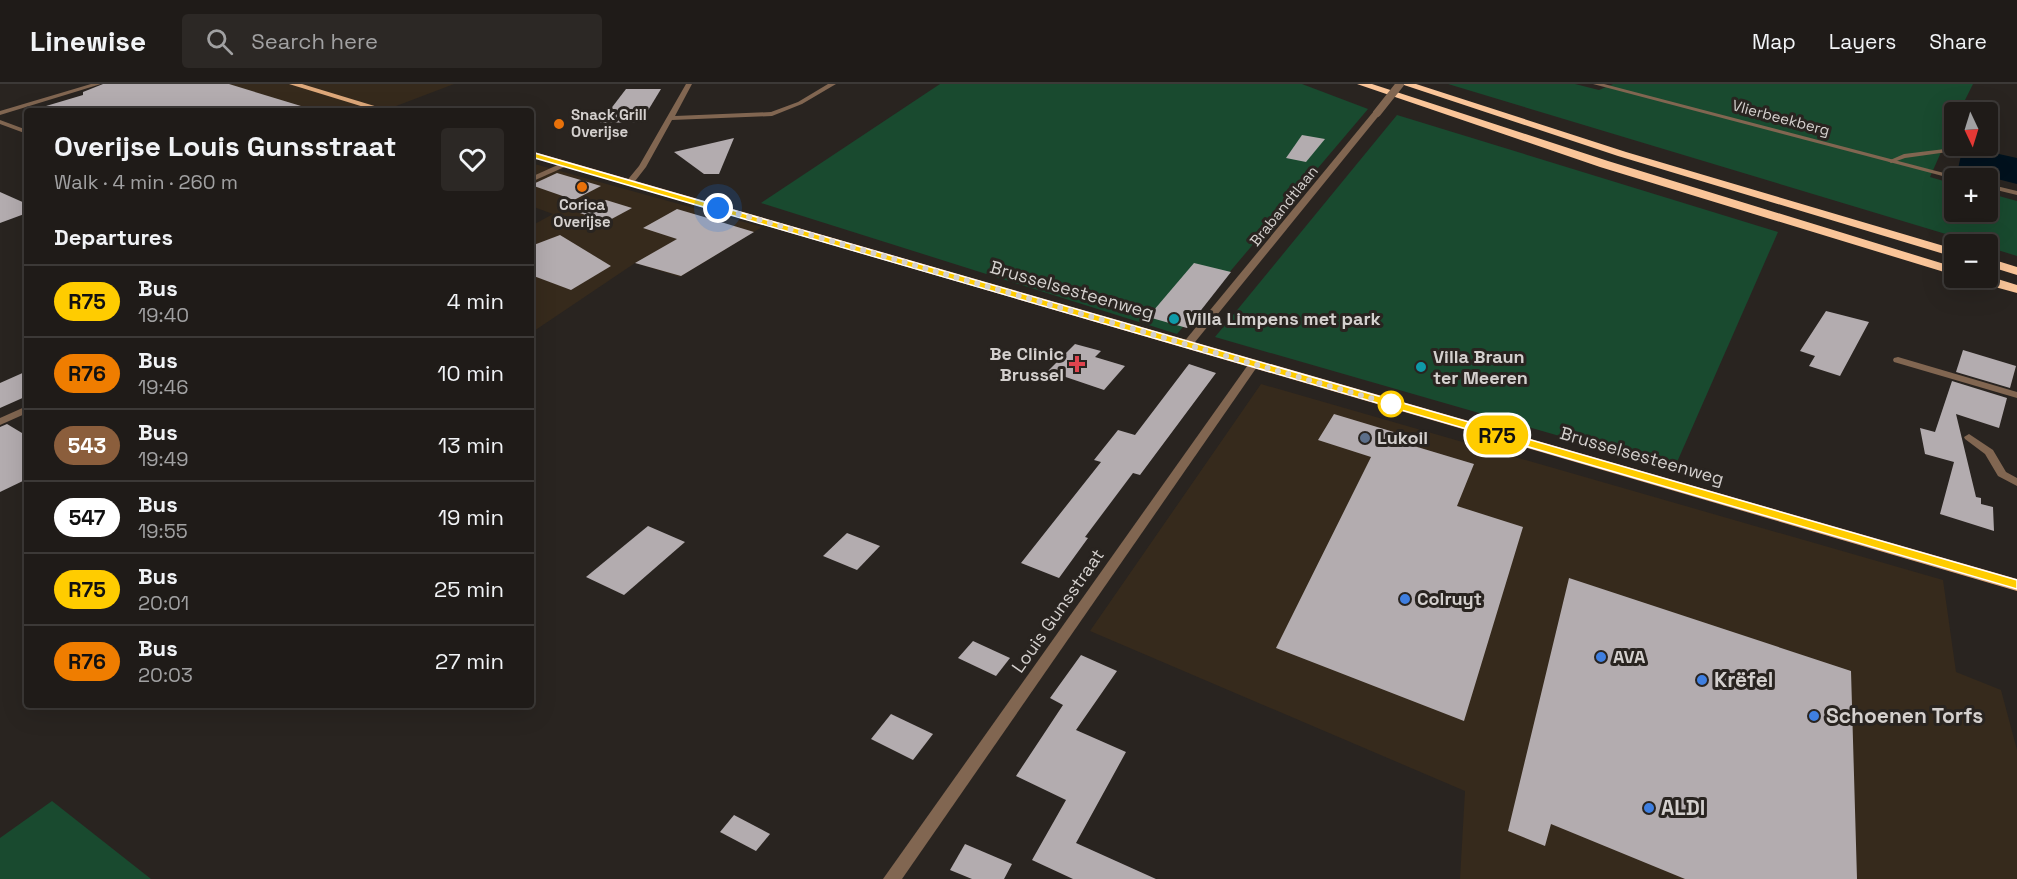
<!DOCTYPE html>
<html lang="en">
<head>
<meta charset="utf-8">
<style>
  body { margin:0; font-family:"Space Grotesk",sans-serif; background:#2c2825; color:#f1f3f6; height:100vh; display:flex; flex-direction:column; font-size:22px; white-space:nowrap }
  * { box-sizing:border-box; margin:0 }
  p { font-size:20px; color:#a1a1a2 }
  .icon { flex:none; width:33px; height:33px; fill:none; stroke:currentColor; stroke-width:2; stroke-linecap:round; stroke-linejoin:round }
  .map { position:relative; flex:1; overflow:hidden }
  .panel { position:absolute; left:24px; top:24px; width:510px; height:600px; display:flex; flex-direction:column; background:#1f1b18; border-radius:6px; box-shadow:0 6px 24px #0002,0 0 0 2px #3c3937 }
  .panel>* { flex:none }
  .badge { padding:0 12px; border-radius:20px; font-size:21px; line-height:39px }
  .needle { width:39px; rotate:176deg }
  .buttons { position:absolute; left:1944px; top:18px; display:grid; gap:12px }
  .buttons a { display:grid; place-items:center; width:54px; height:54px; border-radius:6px; background:#1f1b18; box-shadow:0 6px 24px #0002,0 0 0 2px #3c3937; font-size:30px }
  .you { position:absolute; width:30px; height:30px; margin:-15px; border:4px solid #fff; border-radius:50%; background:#1a73e8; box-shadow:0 0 0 9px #1a73e833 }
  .map>.badge { position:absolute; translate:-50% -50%; box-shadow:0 0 0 3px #fff }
  h2 { padding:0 30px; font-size:22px; line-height:54px }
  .round { display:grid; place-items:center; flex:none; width:63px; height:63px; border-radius:6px; background:#2c2825 }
  .overview { display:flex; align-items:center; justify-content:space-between; height:102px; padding:0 30px }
  h1 { font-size:28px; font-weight:600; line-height:45px }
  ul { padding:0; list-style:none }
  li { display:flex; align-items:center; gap:18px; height:72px; padding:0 30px; border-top:2px solid #3c3937 }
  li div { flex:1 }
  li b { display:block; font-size:22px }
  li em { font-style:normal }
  li .badge { min-width:66px; font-weight:700; text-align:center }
  header { display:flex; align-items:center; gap:36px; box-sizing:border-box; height:84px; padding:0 30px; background:#1f1b18; border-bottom:2px solid #3c3937 }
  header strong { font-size:28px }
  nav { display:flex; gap:33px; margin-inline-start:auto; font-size:21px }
  .search { width:420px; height:54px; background:#2c2825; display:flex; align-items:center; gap:15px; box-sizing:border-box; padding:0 21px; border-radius:6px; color:#a1a1a2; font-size:22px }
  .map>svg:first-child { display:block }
</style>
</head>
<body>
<header>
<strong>Linewise</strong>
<div class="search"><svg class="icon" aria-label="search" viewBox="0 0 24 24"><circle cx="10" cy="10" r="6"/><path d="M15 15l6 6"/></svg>Search here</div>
<nav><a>Map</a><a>Layers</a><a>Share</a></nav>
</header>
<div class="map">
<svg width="2017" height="795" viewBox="0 0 2017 795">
  <rect width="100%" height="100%" fill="#292420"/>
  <g fill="#362a1c">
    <polygon points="147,0 454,0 383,27 98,27"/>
    <polygon points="531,79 762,143 680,193 635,179 531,249 531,142 553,130 531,122"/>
    <polygon points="1261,300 1943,496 1956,588 2001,606 2017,666 2017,795 1460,795 1465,707 1090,547"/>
  </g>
  <g fill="#194a2f">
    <polygon points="940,0 1302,0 1368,25 1177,250 761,119"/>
    <polygon points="1448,0 1575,0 1599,6 1613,0 1973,0 1959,28 1954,28 1954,39 1930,93 1954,100 1954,128 1988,128 1988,109 2017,117 2017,172 1988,163 1988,160 1979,160"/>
    <polygon points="1397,31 1778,148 1674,385 1215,253"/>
    <polygon points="52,717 151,795 0,795 0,754"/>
  </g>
  <polygon fill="#00121e" points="1963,62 2017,74 2017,100 1958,85"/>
  <g fill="#b3acaf">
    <polygon points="103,0 229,0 301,22 300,27 47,27 46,22 83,11 83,8"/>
    <polygon points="626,5 661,5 641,38 600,39"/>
    <polygon points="1302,51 1325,55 1306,78 1286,74"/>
    <polygon points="734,54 719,90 704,90 674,68"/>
    <polygon points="557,89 601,102 574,116 531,101"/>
    <polygon points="0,108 27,120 27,129 0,139"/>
    <polygon points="606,116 632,124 606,138 580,129"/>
    <polygon points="677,125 711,135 754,148 681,192 635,179 677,155 643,144"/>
    <polygon points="560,151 611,182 571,206 531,191 531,162"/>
    <polygon points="1194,179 1231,188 1187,244 1148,233"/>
    <polygon points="1826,227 1869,238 1840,292 1809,282 1815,272 1800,267"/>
    <polygon points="1075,260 1101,267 1095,273 1125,282 1104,306 1048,287"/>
    <polygon points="1963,266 2016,282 2010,304 1956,288"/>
    <polygon points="1189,280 1216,289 1140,391 1133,389 1085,453 1088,454 1059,494 1021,479 1101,378 1094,376 1118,346 1135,351"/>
    <polygon points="27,287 27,312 0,324 0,299"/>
    <polygon points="1952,297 2007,314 1999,344 1956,330 1976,413 1981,414 1981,420 1993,423 1994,447 1940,430 1954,378 1925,370 1920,344 1935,348"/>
    <polygon points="1334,330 1417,355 1414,362 1474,380 1457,422 1523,443 1464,637 1276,564 1371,373 1318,356"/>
    <polygon points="7,340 27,352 27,395 0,408 0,343"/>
    <polygon points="648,442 685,458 624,511 586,493"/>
    <polygon points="847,449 880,462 857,486 823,472"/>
    <polygon points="1569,494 1851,587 1857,795 1685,795 1551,740 1545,762 1508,747"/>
    <polygon points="973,557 1010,574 996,592 958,574"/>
    <polygon points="1081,571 1117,587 1076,646 1126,668 1076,759 1156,795 1073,795 1032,776 1066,716 1016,692 1063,621 1050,614"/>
    <polygon points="891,630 933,650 913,676 871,655"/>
    <polygon points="734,731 770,750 756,767 720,748"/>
    <polygon points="965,760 1012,780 1004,795 972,795 950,786"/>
  </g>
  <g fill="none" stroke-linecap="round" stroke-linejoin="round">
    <g fill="#816651" fill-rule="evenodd">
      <polygon points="0,36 27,46 27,50 0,40"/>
      <polygon points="1953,64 1955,65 1955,67 1905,74 1891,79 1888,77 1904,70"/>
      <polygon points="1969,350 1993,366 2006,388 2017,394 2017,402 1998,392 1985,370 1965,355 1964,353"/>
    </g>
    <g fill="#816651" fill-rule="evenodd">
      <polygon points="91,0 101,0 0,31 0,27"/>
      <polygon points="686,0 692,0 675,32 771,28 798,18 828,0 836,0 802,20 772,32 672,36 646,83 632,101 626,101 625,99 639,82"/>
      <polygon points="1593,0 1604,0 1963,94 1954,95"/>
      <polygon points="1374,27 1381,29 1191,263 1183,263 1183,259"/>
      <polygon points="562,79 569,81 531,98 531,93"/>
      <polygon points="1988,100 2017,107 2017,111 1988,104"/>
      <polygon points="1898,273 2017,308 2017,314 1894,278 1893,276 1894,274"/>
      <polygon points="1254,277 1259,280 902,795 883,795 1250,278"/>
      <polygon points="27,322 27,329 0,341 0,334"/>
    </g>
    <g fill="#dea87a" fill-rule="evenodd">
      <polygon points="289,0 302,0 391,27 377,27"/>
      <polygon points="531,67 2017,495 2017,507 531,73"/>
    </g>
    <g fill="#fac599" fill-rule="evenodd">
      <polygon points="1357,0 1372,0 1608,77 1954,183 1954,191 1600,83"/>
      <polygon points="1401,0 1416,0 1626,68 1954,165 1954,173 1618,72"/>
      <polygon points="1988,174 2017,183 2017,191 1988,182"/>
      <polygon points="1988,192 2017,201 2017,209 1973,197 1971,194"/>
    </g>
    <polyline stroke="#816651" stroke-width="8" points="1377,29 1400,0"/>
  </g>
  <polygon fill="#fc0" stroke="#fff" stroke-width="1.5" points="531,68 2017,496 2017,505 528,72"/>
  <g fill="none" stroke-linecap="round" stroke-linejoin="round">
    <polyline stroke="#d4d0ce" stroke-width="6" stroke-dasharray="0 10.8" points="718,124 1391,320"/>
  </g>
  <g fill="#e8710a" stroke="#292420" stroke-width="2">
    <circle cx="559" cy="40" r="6"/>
    <circle cx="582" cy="103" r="6"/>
  </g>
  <g fill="#0f9aa8" stroke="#292420" stroke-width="2">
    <circle cx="1174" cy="235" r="6"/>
    <circle cx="1421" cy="283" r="6"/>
  </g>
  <path fill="#e0444e" stroke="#292420" stroke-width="2" d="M1074 271h6v6h6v6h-6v6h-6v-6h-6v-6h6z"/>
  <circle fill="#fff" stroke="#fc0" stroke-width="3" cx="1391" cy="320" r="12"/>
  <circle fill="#5c6f8a" stroke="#292420" stroke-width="2" cx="1365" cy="354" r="6"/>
  <g fill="#3f7fe0" stroke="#292420" stroke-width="2">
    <circle cx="1405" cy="515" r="6"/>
    <circle cx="1601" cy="573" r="6"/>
    <circle cx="1702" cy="596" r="6"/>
    <circle cx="1814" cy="632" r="6"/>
    <circle cx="1649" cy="724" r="6"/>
  </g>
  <g text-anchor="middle" stroke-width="6" stroke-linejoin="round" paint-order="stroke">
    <g font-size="15" font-weight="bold" fill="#d4d0ce" stroke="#292420" text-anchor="start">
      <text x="571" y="36">Snack Grill<tspan x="571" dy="17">Overijse</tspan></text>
      <text x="582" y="126" text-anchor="middle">Corica<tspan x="582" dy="17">Overijse</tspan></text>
    </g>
    <g font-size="15" fill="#d4d0ce" stroke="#292420">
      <text transform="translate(1781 34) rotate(15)" y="5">Vlierbeekberg</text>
      <text transform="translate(1284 122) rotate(-51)" y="5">Brabandtlaan</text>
    </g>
    <g font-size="18" fill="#d4d0ce" stroke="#292420">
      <text transform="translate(1072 206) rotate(16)" y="6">Brusselsesteenweg</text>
      <text transform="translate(1642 372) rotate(16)" y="6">Brusselsesteenweg</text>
      <text transform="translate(1058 527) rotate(-55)" y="6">Louis Gunsstraat</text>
    </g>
    <g font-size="18" font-weight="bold" fill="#d4d0ce" stroke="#292420" text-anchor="start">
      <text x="1186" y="241">Villa Limpens met park</text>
      <text x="1064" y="276" text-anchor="end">Be Clinic<tspan x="1064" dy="21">Brussel</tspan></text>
      <text x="1433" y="279">Villa Braun<tspan x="1433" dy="21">ter Meeren</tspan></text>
      <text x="1377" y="360">Lukoil</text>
      <text x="1417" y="521">Colruyt</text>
      <text x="1613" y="579">AVA</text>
    </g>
    <g font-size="21" font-weight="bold" fill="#d4d0ce" stroke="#292420" text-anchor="start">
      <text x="1714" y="603">Krëfel</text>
      <text x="1826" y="639">Schoenen Torfs</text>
      <text x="1661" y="731">ALDI</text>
    </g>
  </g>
</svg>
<div class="buttons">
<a><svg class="needle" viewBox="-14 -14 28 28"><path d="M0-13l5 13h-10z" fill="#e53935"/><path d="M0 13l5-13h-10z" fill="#a1a1a2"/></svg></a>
<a>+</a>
<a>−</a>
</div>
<div class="you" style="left:718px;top:124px"></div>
<b class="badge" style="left:1497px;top:351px;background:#fc0;color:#111">R75</b>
<section class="panel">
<div class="overview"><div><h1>Overijse Louis Gunsstraat</h1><p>Walk · 4 min · 260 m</p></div><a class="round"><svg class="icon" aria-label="heart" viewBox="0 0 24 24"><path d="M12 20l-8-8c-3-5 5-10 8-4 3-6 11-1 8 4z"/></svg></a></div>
<h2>Departures</h2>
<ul>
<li><span class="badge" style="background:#fc0;color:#111">R75</span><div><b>Bus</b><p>19:40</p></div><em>4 min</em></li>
<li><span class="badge" style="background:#ef7d00;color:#111">R76</span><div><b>Bus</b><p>19:46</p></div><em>10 min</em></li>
<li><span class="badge" style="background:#8b5e3c;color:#fff">543</span><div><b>Bus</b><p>19:49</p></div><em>13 min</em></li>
<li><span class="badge" style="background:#fff;color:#111">547</span><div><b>Bus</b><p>19:55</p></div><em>19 min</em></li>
<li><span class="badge" style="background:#fc0;color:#111">R75</span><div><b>Bus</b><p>20:01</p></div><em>25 min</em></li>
<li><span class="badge" style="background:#ef7d00;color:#111">R76</span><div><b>Bus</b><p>20:03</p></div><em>27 min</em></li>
</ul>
</section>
</div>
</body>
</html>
